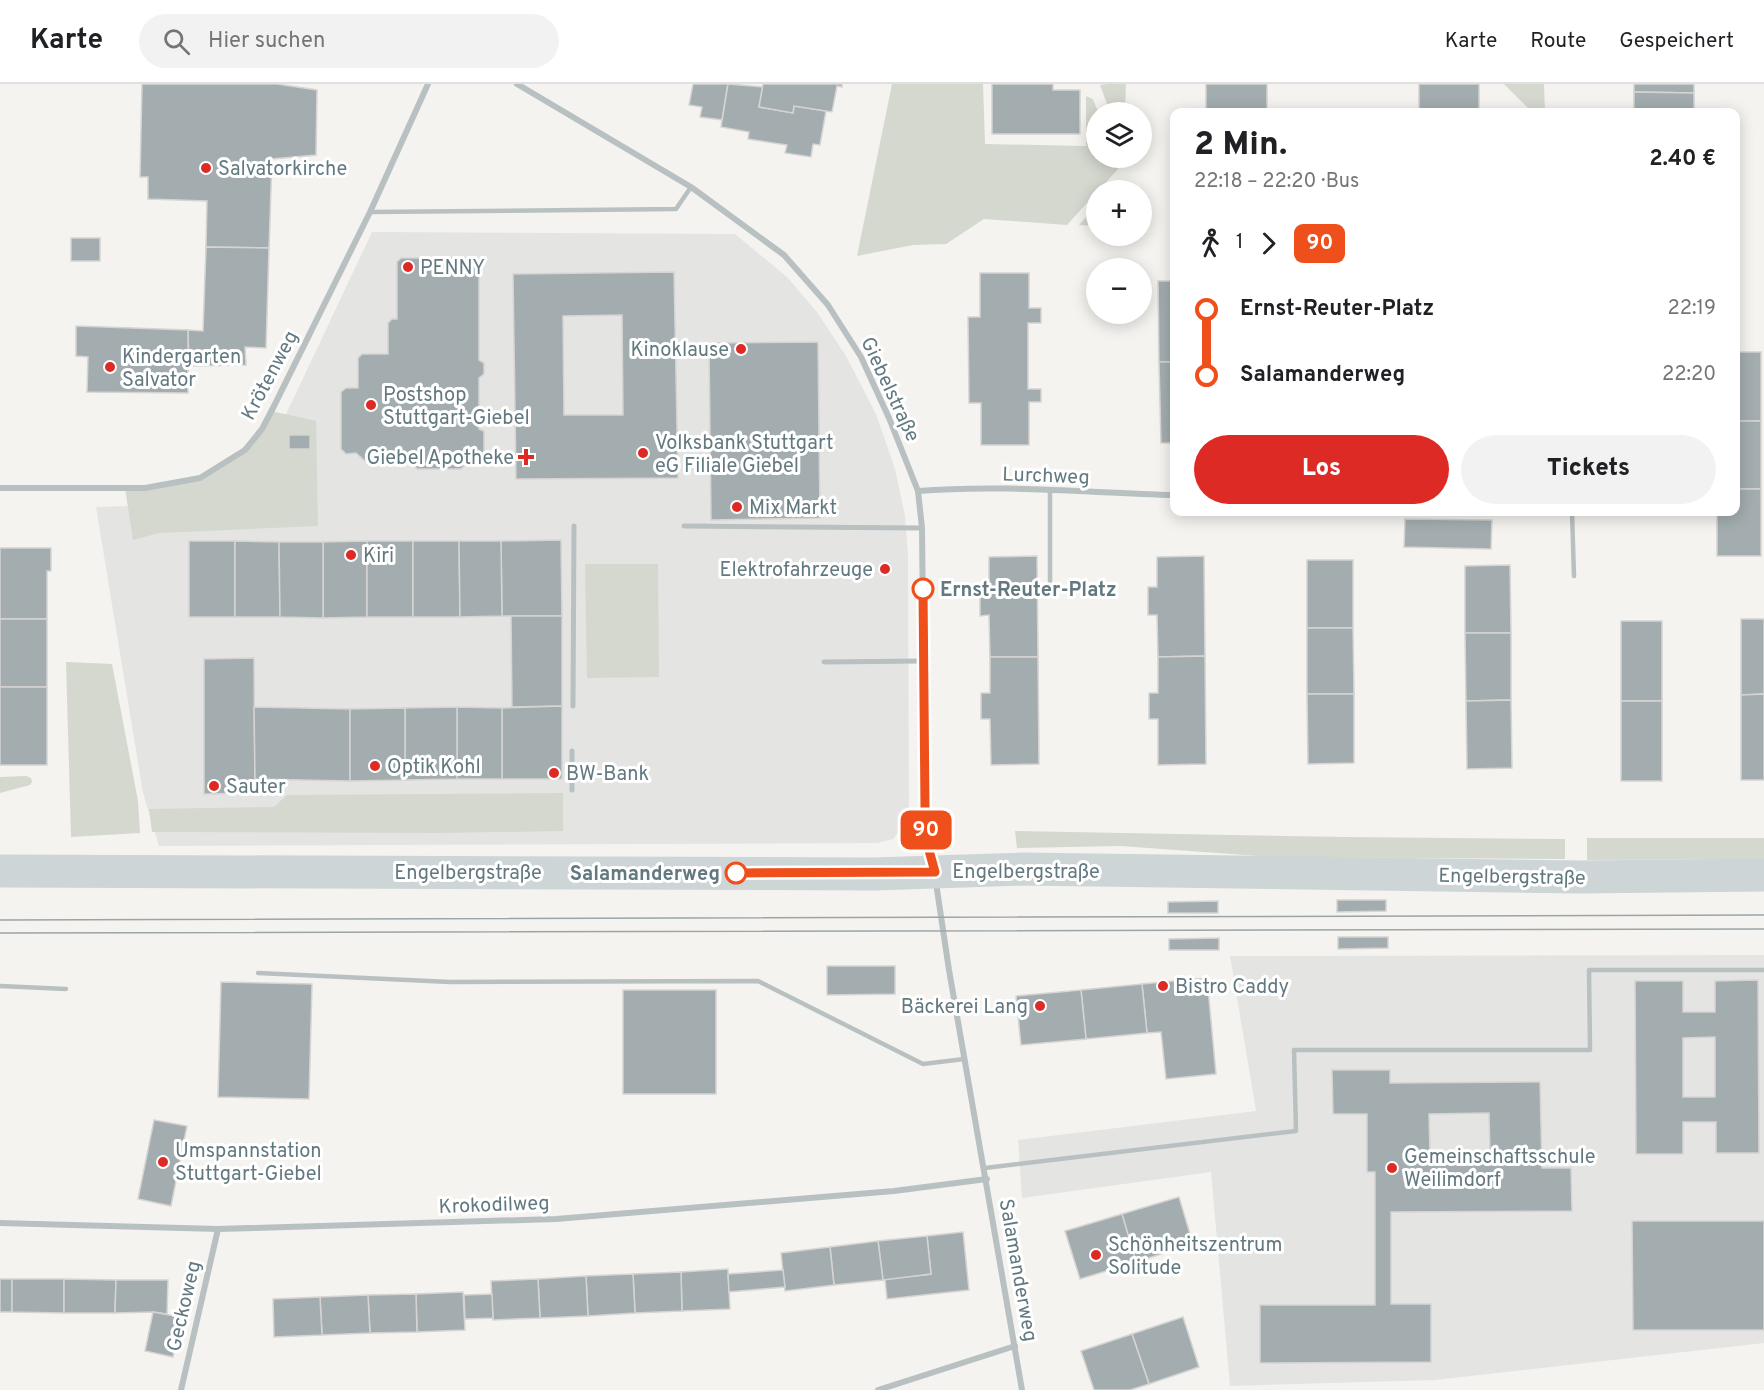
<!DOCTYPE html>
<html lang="de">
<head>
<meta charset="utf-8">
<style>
  body { margin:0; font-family:Overpass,sans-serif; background:#f2f2f2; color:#202124; height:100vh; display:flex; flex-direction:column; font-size:22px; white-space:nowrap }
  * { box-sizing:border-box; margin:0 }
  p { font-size:20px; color:#757577 }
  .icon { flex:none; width:33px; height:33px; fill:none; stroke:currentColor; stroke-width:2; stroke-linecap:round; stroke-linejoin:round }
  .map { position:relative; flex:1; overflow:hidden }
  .sheet { position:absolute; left:1170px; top:24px; width:570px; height:408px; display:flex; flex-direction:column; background:#fff; border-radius:12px; box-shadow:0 3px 15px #0003 }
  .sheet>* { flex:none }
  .badge { padding:0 12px; border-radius:9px; font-size:21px; line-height:39px }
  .buttons { position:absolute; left:1086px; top:18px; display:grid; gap:12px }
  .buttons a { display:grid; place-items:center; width:66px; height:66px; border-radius:50%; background:#fff; box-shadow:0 3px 15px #0003; font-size:30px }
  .map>.badge { position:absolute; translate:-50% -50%; box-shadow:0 0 0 3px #fff }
  .legs { display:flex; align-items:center; gap:9px; height:66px; padding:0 24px; font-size:20px }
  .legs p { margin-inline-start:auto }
  .overview { display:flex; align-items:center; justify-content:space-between; height:102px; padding:0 24px }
  h1 { font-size:33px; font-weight:800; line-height:45px }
  .button { display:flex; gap:12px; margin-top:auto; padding:12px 24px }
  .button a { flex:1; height:69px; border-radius:36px; background:#de2a25; color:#fff; font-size:24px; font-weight:800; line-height:69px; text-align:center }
  .button a+a { background:#f2f2f2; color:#202124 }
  ul { padding:0 24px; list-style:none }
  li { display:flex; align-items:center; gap:21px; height:66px; font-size:22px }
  li i { display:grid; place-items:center; width:9px; height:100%; margin:0 8px; background:currentColor }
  li i::after { content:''; width:15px; height:15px; margin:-8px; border:4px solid; border-radius:50%; background:#fff }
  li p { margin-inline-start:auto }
  li:first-child i { background:linear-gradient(#0000 50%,currentColor 0) }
  li:last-child i { background:linear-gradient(currentColor 50%,#0000 0) }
  header { display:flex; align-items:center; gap:36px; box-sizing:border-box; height:84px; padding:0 30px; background:#fff; border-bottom:2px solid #e0e0e0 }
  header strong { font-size:28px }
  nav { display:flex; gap:33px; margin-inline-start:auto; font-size:21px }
  .search { width:420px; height:54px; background:#f2f2f2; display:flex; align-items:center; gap:15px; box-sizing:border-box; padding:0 21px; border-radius:33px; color:#757577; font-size:22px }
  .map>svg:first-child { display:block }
</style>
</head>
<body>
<header>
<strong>Karte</strong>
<div class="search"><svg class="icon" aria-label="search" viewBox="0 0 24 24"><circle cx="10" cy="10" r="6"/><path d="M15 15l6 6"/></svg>Hier suchen</div>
<nav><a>Karte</a><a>Route</a><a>Gespeichert</a></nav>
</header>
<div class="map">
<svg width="1764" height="1306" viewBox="0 0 1764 1306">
  <rect width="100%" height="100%" fill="#f4f3ef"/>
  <g fill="#e4e4e3">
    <polygon points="372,148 735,150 787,193 817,228 846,272 876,330 895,385 905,432 908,471 909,735 893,755 877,759 159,762 143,709 96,423 158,421 280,343"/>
    <polygon points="1764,871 1764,1259 1435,1296 1230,1302 1211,1088 1022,1114 1018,1056 1256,1027 1230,872"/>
  </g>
  <g fill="#d4d8cf">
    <polygon points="892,0 983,0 985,60 1086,62 1086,12 1093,15 1098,28 1096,28 1096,74 1114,74 1118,85 1099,106 1096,106 1096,109 1067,141 984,135 946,160 913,161 857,172"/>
    <polygon points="1108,0 1126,0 1125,28 1110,28 1100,1"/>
    <polygon points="1504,0 1544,0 1545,28 1532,28"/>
    <polygon points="1096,122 1096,142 1079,141"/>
    <polygon points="271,327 316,337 318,442 159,449 133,456 125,404 192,396 245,366"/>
    <polygon points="585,480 658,480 659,593 587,594"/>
    <polygon points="66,578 112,580 138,717 140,749 71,753"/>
    <polygon points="26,692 31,694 32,698 30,701 0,709 0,693"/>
    <polygon points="563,709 563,747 439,749 152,748 149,725 274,723 287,711"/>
    <polygon points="1015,747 1345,753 1565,755 1565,775 1272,773 1121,762 1017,764"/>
    <polygon points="1587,754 1764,754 1764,775 1587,776"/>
  </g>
  <g fill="#a3adb0" stroke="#d5d4d2" stroke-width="1.5" fill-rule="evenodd">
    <polygon points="142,0 277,0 317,6 316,71 272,75 269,164 206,163 207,117 148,115 148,93 140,93"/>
    <polygon points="693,0 728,0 722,36 700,33 702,23 689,21"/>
    <polygon points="728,0 763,3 759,23 793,29 794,22 826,27 820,61 813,60 811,73 785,69 787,61 748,55 749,48 721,43"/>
    <polygon points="763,0 842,0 842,3 837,2 832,28 794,22 793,29 759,23"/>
    <polygon points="992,0 1053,0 1053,6 1080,6 1080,50 992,50"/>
    <rect x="1206" y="0" width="61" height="28"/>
    <rect x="1419" y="0" width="60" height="28"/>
    <polygon points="1634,0 1694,0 1694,9 1634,8"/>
    <polygon points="1634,8 1694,9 1694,28 1634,28"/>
    <rect x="71" y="154" width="29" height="23"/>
    <polygon points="206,163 269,164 266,264 245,263 246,281 189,282 188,246 203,247"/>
    <polygon points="401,174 476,174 479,179 479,276 484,279 484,290 479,294 479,345 484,347 484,375 481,379 467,379 461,385 417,385 413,380 413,372 398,372 393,378 365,377 356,369 346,370 341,365 341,308 346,304 358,304 358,274 362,270 388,270 388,239 392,235 397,235 397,178"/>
    <path d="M674 188 678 394 516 395 513 190ZM622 231 623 331H564L563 232Z"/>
    <polygon points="980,189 1029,189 1029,224 1041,224 1041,239 1028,239 1028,305 1041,305 1041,318 1029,318 1029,361 981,361 981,319 969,319 968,233 980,233"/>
    <polygon points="1158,197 1174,197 1174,278 1159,278"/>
    <polygon points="76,242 188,246 188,309 87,308 88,273 76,272"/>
    <polygon points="818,258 820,434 711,436 709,259"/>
    <rect x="1736" y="268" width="25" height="69"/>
    <polygon points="1159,278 1174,278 1174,359 1161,359"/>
    <rect x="1736" y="337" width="25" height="68"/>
    <rect x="289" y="351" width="21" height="14"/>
    <polygon points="1736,405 1761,405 1761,472 1717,472 1717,428 1736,428"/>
    <polygon points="1405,435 1492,436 1491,465 1404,463"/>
    <polygon points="561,456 562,532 502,532 501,457"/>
    <rect x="189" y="457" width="46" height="76"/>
    <polygon points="235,457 279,458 280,533 235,533"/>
    <polygon points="367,457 367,533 323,534 323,458"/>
    <rect x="367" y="457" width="46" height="76"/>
    <polygon points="413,457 459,457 460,533 413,533"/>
    <polygon points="459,457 501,457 502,532 460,533"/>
    <polygon points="279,458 323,458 323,534 280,533"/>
    <polygon points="0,464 51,464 51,487 47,487 47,535 0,535"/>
    <polygon points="1037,472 1038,573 990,573 989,531 980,532 980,503 989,503 989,473"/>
    <polygon points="1204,472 1205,572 1158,573 1157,531 1148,531 1148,503 1157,503 1157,473"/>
    <rect x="1307" y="476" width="46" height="68"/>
    <polygon points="1510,481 1511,549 1465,549 1465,482"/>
    <polygon points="511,532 562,532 562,622 512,623"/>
    <rect x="0" y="535" width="47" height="68"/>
    <polygon points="1741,535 1764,535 1764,610 1741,611"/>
    <rect x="1621" y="537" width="41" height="80"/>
    <polygon points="1307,544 1353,544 1354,610 1307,610"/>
    <polygon points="1465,549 1511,549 1511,616 1466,617"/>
    <polygon points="1205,572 1206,680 1158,681 1158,635 1149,635 1149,609 1158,609 1158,573"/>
    <polygon points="990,573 1038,573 1039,680 991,681 990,635 981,635 981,609 990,609"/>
    <polygon points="254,574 255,709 204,710 204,575"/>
    <rect x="0" y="603" width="47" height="78"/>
    <polygon points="1307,610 1354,610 1354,679 1308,680"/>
    <polygon points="1764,610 1764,696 1741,696 1741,611"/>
    <polygon points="1511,616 1512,684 1467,685 1466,617"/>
    <rect x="1621" y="617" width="41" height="80"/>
    <polygon points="562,622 562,695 502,695 502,624"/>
    <polygon points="254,623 350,625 350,697 255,695"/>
    <polygon points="457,623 502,624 502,695 457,695"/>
    <polygon points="457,623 457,695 405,696 405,624"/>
    <polygon points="405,624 405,696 350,697 350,625"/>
    <polygon points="1337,816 1386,816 1386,827 1337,828"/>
    <polygon points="1218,817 1218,829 1168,829 1168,818"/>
    <polygon points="1338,853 1388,853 1388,864 1338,865"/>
    <polygon points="1219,854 1219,866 1169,866 1169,855"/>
    <polygon points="827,882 895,882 895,910 827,911"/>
    <polygon points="1207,894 1216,990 1166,995 1161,948 1147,949 1142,900"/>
    <path d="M1758 896 1759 1069H1716V1038H1683V1070H1636L1635 897H1683V928H1715V897ZM1715 953V1013H1683V954Z"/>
    <polygon points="221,898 312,900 309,1015 218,1013"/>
    <polygon points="1142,900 1147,949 1086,955 1081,906"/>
    <rect x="623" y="906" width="93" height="104"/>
    <polygon points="1081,906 1086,955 1021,961 1016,912"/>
    <path d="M1332 986H1390V999L1540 998 1542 1084H1571L1572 1127 1391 1128V1220H1431V1278L1260 1279V1221H1375V1088H1367V1030H1333ZM1489 1029 1490 1069 1430 1070 1429 1030Z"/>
    <polygon points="154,1036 187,1042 171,1122 138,1115"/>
    <polygon points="1179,1113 1193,1160 1136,1178 1122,1130"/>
    <polygon points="1122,1130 1136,1178 1080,1195 1065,1147"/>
    <polygon points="1632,1137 1764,1137 1764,1246 1633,1246"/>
    <polygon points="963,1148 969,1206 887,1215 885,1195 931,1190 927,1152"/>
    <polygon points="927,1152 931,1190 883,1196 878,1157"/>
    <polygon points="878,1157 883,1196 834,1201 830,1163"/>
    <polygon points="830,1163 834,1201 785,1207 781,1169"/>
    <polygon points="728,1185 730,1225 682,1227 681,1188"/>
    <polygon points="783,1186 785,1203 729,1208 728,1190"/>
    <polygon points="681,1188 682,1227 635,1229 633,1190"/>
    <polygon points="633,1190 635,1229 588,1232 586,1192"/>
    <polygon points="586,1192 588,1232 540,1234 538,1195"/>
    <rect x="0" y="1195" width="12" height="33"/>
    <polygon points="12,1195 64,1195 64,1229 12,1228"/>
    <polygon points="64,1195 116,1196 115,1229 64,1229"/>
    <polygon points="538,1195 540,1234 493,1236 491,1197"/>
    <polygon points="116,1196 168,1196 167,1230 153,1228 115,1229"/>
    <polygon points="463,1208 465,1246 417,1248 416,1210"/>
    <polygon points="416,1210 417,1248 370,1249 368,1211"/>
    <polygon points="492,1210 493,1234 465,1235 464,1211"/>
    <polygon points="368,1211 370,1249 322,1251 320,1213"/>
    <polygon points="320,1213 322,1251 274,1253 273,1215"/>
    <polygon points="153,1228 180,1233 173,1273 145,1267"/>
    <polygon points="1183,1233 1199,1283 1149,1300 1132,1250"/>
    <polygon points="1132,1250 1149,1300 1130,1306 1094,1306 1081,1267"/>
  </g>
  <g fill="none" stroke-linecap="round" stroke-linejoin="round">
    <g stroke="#b9c0c2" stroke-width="4.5">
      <polyline points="370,128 676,125 691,103"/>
      <polyline points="1572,428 1574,492"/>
      <polyline points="1050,498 1050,407"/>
      <polyline points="258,889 450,898 758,897 923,980 964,975"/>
      <polyline points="0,902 66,905"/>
      <polyline points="985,1084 1296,1047 1294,966 1590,966 1589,886 1764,886"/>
    </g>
    <g stroke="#b9c0c2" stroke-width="5">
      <polyline points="684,442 922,444"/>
      <polyline points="824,578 923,577"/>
      <polyline points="573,622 574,442"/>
      <polyline points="572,706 572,667"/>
    </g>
    <g stroke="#b9c0c2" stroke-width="6">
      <polyline points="517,0 691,103 784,171 828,221 861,273 889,334 918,407 922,444 925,724 927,759 932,777"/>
      <polyline points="0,404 145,404 200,394 245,366 262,345 274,322 370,128 428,0"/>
      <path d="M918 407C1002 400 1090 409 1174 411"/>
      <polyline points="936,799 949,886 1022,1306"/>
      <polyline points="0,1139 218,1145 556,1135 894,1107 987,1095"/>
      <polyline points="181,1306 218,1145"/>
      <polyline points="878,1306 1015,1262"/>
    </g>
    <polyline stroke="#ced5d7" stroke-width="33" points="0,787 874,790 1022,785 1581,793 1764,791"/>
    <g stroke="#9ba4a7" stroke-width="1.5">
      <polyline points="0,836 1764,831"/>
      <polyline points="0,849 1764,845"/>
    </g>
  </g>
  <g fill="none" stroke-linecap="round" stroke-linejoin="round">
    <g stroke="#fff" stroke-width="14">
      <polyline id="line-1" points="736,789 935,788 927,759 925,724 923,505"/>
    </g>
    <use href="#line-1" stroke="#ef4f1a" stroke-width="9"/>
  </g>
  <g fill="#de2a25" stroke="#fff" stroke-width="2">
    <circle cx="206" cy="84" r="6"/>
    <circle cx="408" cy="183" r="6"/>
    <circle cx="741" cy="265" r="6"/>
    <circle cx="110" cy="283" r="6"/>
    <circle cx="371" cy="321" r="6"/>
    <circle cx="643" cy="369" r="6"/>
    <path d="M523 364h6v6h6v6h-6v6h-6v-6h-6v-6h6z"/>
    <circle cx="737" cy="423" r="6"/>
    <circle cx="351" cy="471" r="6"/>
    <circle cx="885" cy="485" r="6"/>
    <circle cx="375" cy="682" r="6"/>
    <circle cx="554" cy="689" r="6"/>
    <circle cx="214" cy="702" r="6"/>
    <circle cx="1163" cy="902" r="6"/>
    <circle cx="1040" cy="922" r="6"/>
    <circle cx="163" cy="1078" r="6"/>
    <circle cx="1392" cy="1084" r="6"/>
    <circle cx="1096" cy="1171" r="6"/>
  </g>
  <g fill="#fff" stroke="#ef4f1a" stroke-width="3">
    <circle cx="923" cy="505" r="10"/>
    <circle cx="736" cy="789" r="10"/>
  </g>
  <g text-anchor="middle" stroke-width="6" stroke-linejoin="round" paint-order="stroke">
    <g font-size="20" fill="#637980" stroke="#fff" text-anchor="start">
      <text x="218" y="91">Salvatorkirche</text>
      <text x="420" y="190">PENNY</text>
      <text x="729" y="272" text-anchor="end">Kinoklause</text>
      <text x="122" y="279">Kindergarten<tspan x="122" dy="23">Salvator</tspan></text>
      <text x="383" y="317">Postshop<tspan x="383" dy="23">Stuttgart-Giebel</tspan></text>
      <text x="655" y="365">Volksbank Stuttgart<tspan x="655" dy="23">eG Filiale Giebel</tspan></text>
      <text x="514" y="380" text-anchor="end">Giebel Apotheke</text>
      <text x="749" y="430">Mix Markt</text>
      <text x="363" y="478">Kiri</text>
      <text x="873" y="492" text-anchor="end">Elektrofahrzeuge</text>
      <text x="387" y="689">Optik Kohl</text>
      <text x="566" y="696">BW-Bank</text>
      <text x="226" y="709">Sauter</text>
      <text x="1175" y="909">Bistro Caddy</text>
      <text x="1028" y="929" text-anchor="end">Bäckerei Lang</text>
      <text x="175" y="1073">Umspannstation<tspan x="175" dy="23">Stuttgart-Giebel</tspan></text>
      <text x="1404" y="1079">Gemeinschaftsschule<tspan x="1404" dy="23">Weilimdorf</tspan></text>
      <text x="1108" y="1167">Schönheitszentrum<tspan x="1108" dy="23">Solitude</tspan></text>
    </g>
    <g font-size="20" fill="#637980" stroke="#fff">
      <text transform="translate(269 291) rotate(-62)" y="7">Krötenweg</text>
      <text transform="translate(891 305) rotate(65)" y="7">Giebelstraße</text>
      <text transform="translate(1046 391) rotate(2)" y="7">Lurchweg</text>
      <text x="1026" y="794">Engelbergstraße</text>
      <text x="468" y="795">Engelbergstraße</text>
      <text transform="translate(1512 792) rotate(1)" y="7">Engelbergstraße</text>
      <text transform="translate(494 1120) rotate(-2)" y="7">Krokodilweg</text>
      <text transform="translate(1019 1186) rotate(80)" y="7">Salamanderweg</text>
      <text transform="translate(183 1222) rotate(-77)" y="7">Geckoweg</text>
    </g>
    <g font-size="20" font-weight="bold" fill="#637980" stroke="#fff" text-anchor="start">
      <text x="940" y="512">Ernst-Reuter-Platz</text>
      <text x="720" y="796" text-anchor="end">Salamanderweg</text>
    </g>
  </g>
</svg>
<div class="buttons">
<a><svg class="icon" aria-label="layers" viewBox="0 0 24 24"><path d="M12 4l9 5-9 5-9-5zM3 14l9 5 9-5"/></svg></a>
<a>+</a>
<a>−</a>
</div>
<b class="badge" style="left:926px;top:746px;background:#ef4f1a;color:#fff">90</b>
<section class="sheet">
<div class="overview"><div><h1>2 Min.</h1><p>22:18 – 22:20 · Bus</p></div><b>2.40 €</b></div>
<div class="legs"><svg class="icon" aria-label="walk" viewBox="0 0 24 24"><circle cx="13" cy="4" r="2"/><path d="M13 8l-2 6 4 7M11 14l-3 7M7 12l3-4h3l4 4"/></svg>1<svg class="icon" aria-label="forward" viewBox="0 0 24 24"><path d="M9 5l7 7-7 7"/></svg><b class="badge" style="background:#ef4f1a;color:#fff">90</b></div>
<ul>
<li><i style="color:#ef4f1a"></i><b>Ernst-Reuter-Platz</b><p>22:19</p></li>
<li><i style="color:#ef4f1a"></i><b>Salamanderweg</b><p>22:20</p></li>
</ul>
<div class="button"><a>Los</a><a>Tickets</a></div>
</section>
</div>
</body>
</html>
